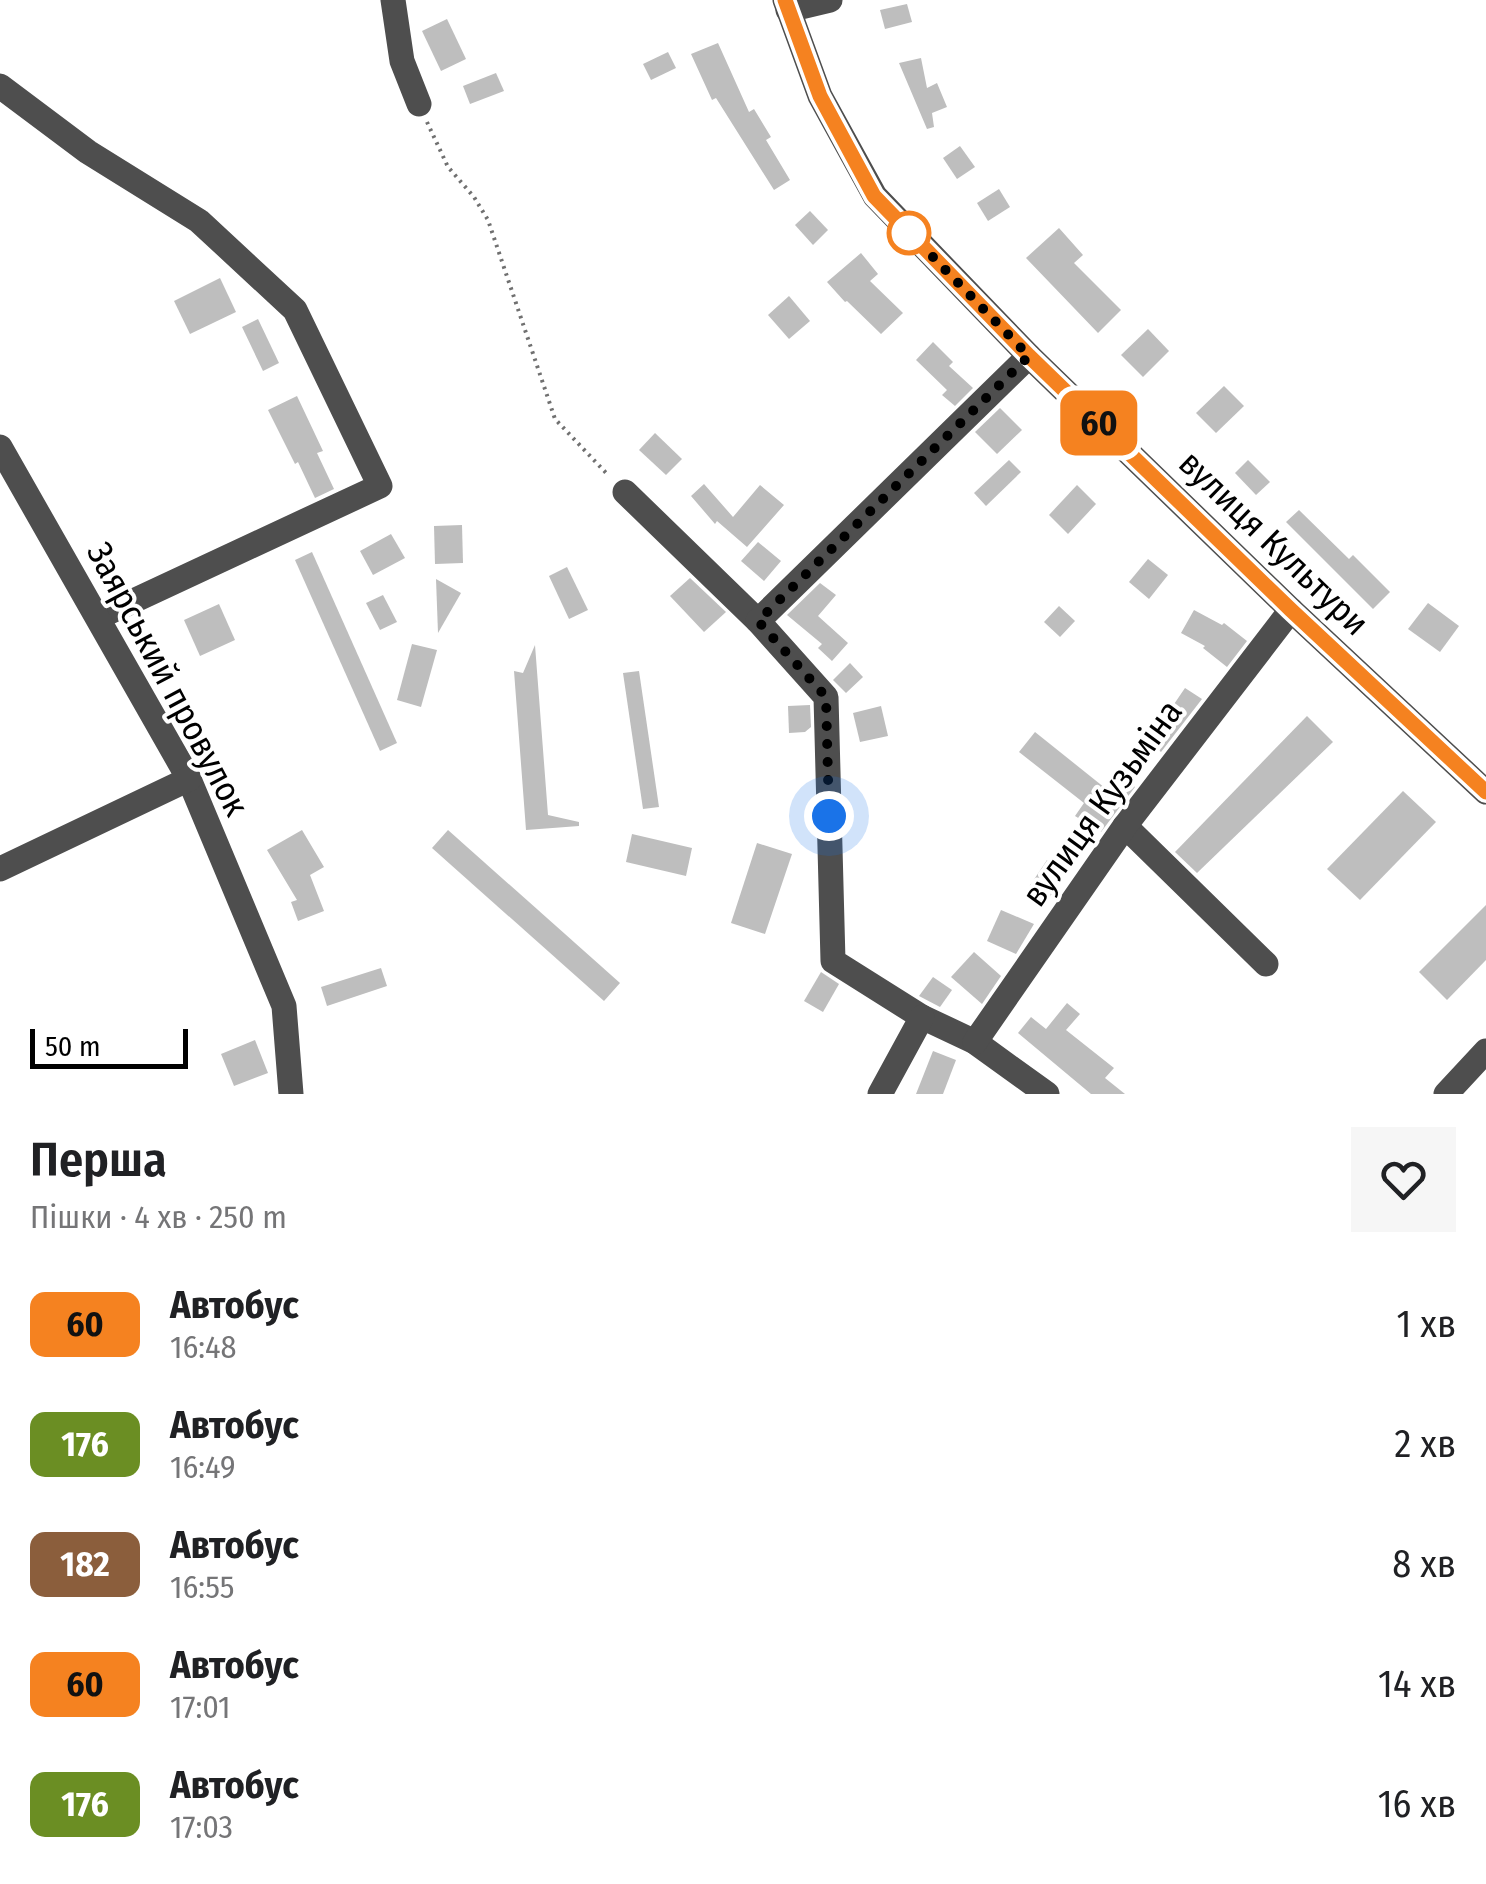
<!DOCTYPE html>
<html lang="uk">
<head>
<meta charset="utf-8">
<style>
  body { margin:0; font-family:"Fira Sans Condensed",sans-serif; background:#f6f6f6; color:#202124; height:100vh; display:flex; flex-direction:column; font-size:38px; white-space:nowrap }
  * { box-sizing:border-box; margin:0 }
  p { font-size:32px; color:#757577 }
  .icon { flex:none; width:55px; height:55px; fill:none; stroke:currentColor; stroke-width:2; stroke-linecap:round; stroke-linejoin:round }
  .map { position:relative; height:1094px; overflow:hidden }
  .details { display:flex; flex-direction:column; background:#fff; flex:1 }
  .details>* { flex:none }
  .badge { padding:0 20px; border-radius:15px; font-size:35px; line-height:65px }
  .scale { position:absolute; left:30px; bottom:25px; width:158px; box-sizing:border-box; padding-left:10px; border:5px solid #000; border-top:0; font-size:28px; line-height:35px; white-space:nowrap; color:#000; -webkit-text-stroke:8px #fff; paint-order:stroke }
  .you { position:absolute; width:50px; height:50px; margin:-25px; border:8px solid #fff; border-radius:50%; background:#1a73e8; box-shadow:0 0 0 15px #1a73e833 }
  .map>.badge { position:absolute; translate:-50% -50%; box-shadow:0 0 0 5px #fff }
  .round { display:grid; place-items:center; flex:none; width:105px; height:105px; border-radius:0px; background:#f6f6f6 }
  .overview { display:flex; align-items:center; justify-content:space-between; height:170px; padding:0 30px }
  h1 { font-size:48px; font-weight:600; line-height:75px }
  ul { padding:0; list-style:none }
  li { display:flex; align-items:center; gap:30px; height:120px; padding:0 30px }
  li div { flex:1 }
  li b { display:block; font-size:38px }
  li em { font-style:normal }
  li .badge { min-width:110px; font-weight:700; text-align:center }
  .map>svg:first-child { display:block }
</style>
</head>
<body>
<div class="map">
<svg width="1486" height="1094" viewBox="0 0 1486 1094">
  <rect width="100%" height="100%" fill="#fff"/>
  <g fill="#bebebe">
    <polygon points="907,4 912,22 885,29 880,10"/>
    <polygon points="447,19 466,59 441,71 422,31"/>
    <polygon points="718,43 749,112 754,109 771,137 766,140 790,180 774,190 716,98 712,100 691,54"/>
    <polygon points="668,52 676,68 651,80 643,64"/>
    <polygon points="921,58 927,88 937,83 947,107 932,113 934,127 927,129 899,63"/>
    <polygon points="496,73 504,91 470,104 463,86"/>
    <polygon points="960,146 975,167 957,179 943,158"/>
    <polygon points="999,189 1010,207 988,221 977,203"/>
    <polygon points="810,211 828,230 813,245 795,225"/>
    <polygon points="1059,228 1083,255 1074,263 1121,310 1098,333 1026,258"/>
    <polygon points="861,253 878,274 870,281 903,313 881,334 847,301 845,302 827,282"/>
    <polygon points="220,278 236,312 190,334 174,301"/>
    <polygon points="789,296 810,321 789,339 768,315"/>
    <polygon points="258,319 279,363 263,371 242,327"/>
    <polygon points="1148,329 1169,351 1143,377 1121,355"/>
    <polygon points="933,342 953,362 949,366 973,388 955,406 942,395 947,390 916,360"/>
    <polygon points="1224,386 1244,406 1216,433 1196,413"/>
    <polygon points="297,396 323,451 317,453 334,489 315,498 298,462 295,464 268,410"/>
    <polygon points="1000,408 1022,430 997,454 975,432"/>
    <polygon points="655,433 682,459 666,475 639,450"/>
    <polygon points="1009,460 1021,472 986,506 974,493"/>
    <polygon points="1248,460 1270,482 1256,495 1235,473"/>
    <polygon points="704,484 733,517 760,485 784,505 747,547 717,521 715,524 691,496"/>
    <polygon points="1077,485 1096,504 1068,534 1049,515"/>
    <polygon points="1299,510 1349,559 1353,555 1390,592 1373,609 1286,522"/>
    <polygon points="462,525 463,563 435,564 434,526"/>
    <polygon points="391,534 405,558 373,575 360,551"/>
    <polygon points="758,542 781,561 764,581 741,561"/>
    <polygon points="312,552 397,743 380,751 295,560"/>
    <polygon points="1148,559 1168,575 1149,599 1129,582"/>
    <polygon points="567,567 588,610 569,619 549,576"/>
    <polygon points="690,578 726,612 704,632 670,596"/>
    <polygon points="436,579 461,593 438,633"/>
    <polygon points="820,583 836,595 818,616 848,643 832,661 818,648 822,644 787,615"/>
    <polygon points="383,595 397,622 380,630 366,603"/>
    <polygon points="1428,603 1459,626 1440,652 1408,629"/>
    <polygon points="219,604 235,640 200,656 184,620"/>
    <polygon points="1059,606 1075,621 1060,637 1044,622"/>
    <polygon points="1194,610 1222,625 1224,623 1247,641 1227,667 1203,648 1205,646 1181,633"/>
    <polygon points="412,644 437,650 421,707 397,700"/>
    <polygon points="535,645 548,815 579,822 579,826 526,830 514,671 523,673"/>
    <polygon points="850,663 863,677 846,693 833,680"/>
    <polygon points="639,671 659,807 643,809 623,673"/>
    <polygon points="1185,688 1202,699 1161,752 1141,736 1166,706 1170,710"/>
    <polygon points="810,705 811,727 805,732 789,733 788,706"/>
    <polygon points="881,706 888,736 860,742 853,713"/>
    <polygon points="1307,716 1333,742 1197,873 1175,852"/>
    <polygon points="1035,732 1105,788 1118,773 1135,787 1101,832 1075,816 1084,803 1019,752"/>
    <polygon points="1403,791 1436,822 1360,900 1327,869"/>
    <polygon points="302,830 324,867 310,875 324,911 298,921 291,902 297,900 267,850"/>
    <polygon points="448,830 620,983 604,1001 432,848"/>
    <polygon points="632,834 692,848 686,876 626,862"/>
    <polygon points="757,843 792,854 765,934 731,923"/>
    <polygon points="1047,860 1066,873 1049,899 1029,887"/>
    <polygon points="1486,905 1486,960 1447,1000 1419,972"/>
    <polygon points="1001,910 1034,924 1016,954 987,941"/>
    <polygon points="974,952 1001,976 982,1004 951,977"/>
    <polygon points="381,968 387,986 327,1006 321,987"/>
    <polygon points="821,972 839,984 823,1012 804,1001"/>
    <polygon points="933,977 952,990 940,1007 919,996"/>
    <polygon points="1067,1003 1080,1014 1066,1030 1114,1068 1105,1078 1125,1094 1091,1094 1018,1033 1031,1017 1046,1029"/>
    <polygon points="255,1040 268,1073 234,1086 221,1054"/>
    <polygon points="933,1051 956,1060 943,1094 916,1094"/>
  </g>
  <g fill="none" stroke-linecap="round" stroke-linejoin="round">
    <polyline stroke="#707070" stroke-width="4" stroke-dasharray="2.5 5" stroke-linecap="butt" points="427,122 448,167 474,197 488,220 555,419 609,476"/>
    <g stroke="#4e4e4e" stroke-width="25">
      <polyline points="393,0 402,61 419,104"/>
      <polyline points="785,0 820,96 875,196 1029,356 1291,610 1486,792"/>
      <polyline points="788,10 830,0"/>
      <polyline points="0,86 88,152 199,221 295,310 380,486 99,617"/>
      <polyline points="0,447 189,779 284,1006 291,1094"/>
      <polyline points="625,492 758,621 826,697 833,961 922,1017 975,1042 1047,1094"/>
      <polyline points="758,621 1029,356"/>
      <polyline points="1125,826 1266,964"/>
      <polyline points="0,869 189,779"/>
      <polyline points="975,1042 1125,826 1291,610"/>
      <polyline points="880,1094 922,1017"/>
      <polyline points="1446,1094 1486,1051"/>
    </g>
  </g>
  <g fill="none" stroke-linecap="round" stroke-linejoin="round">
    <g stroke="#fff" stroke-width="22">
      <polyline id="line" points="785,0 820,96 874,196 1029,356 1291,610 1486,792"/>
    </g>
    <use href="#line" stroke="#f58220" stroke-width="15"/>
    <polyline stroke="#000" stroke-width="10" stroke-dasharray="0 18" points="829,816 826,697 758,621 1029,356 900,223 909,233"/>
  </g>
  <circle fill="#fff" stroke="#f58220" stroke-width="5" cx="909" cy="233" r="20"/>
  <g text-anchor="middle" stroke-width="8" stroke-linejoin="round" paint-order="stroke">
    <g font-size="35" fill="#000" stroke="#fff">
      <text transform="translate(1274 543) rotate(44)" y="12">вулиця Культури</text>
      <text transform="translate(168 679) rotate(62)" y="12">Заярський провулок</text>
      <text transform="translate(1102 803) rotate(-54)" y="12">вулиця Кузьміна</text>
    </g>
  </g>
</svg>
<div class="scale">50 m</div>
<div class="you" style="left:829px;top:816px"></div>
<b class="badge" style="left:1099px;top:423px;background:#f58220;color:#111">60</b>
</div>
<section class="details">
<div class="overview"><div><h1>Перша</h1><p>Пішки · 4 хв · 250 m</p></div><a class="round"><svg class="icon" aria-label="heart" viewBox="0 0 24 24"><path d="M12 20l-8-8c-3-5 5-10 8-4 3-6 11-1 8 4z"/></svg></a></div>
<ul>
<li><span class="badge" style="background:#f58220;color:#111">60</span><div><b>Автобус</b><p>16:48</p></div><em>1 хв</em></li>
<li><span class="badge" style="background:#6b8e23;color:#fff">176</span><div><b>Автобус</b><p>16:49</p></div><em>2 хв</em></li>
<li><span class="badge" style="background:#8b5e3c;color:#fff">182</span><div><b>Автобус</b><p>16:55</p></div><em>8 хв</em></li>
<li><span class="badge" style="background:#f58220;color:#111">60</span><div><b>Автобус</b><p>17:01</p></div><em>14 хв</em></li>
<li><span class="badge" style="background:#6b8e23;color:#fff">176</span><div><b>Автобус</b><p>17:03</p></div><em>16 хв</em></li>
</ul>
</section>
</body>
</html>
